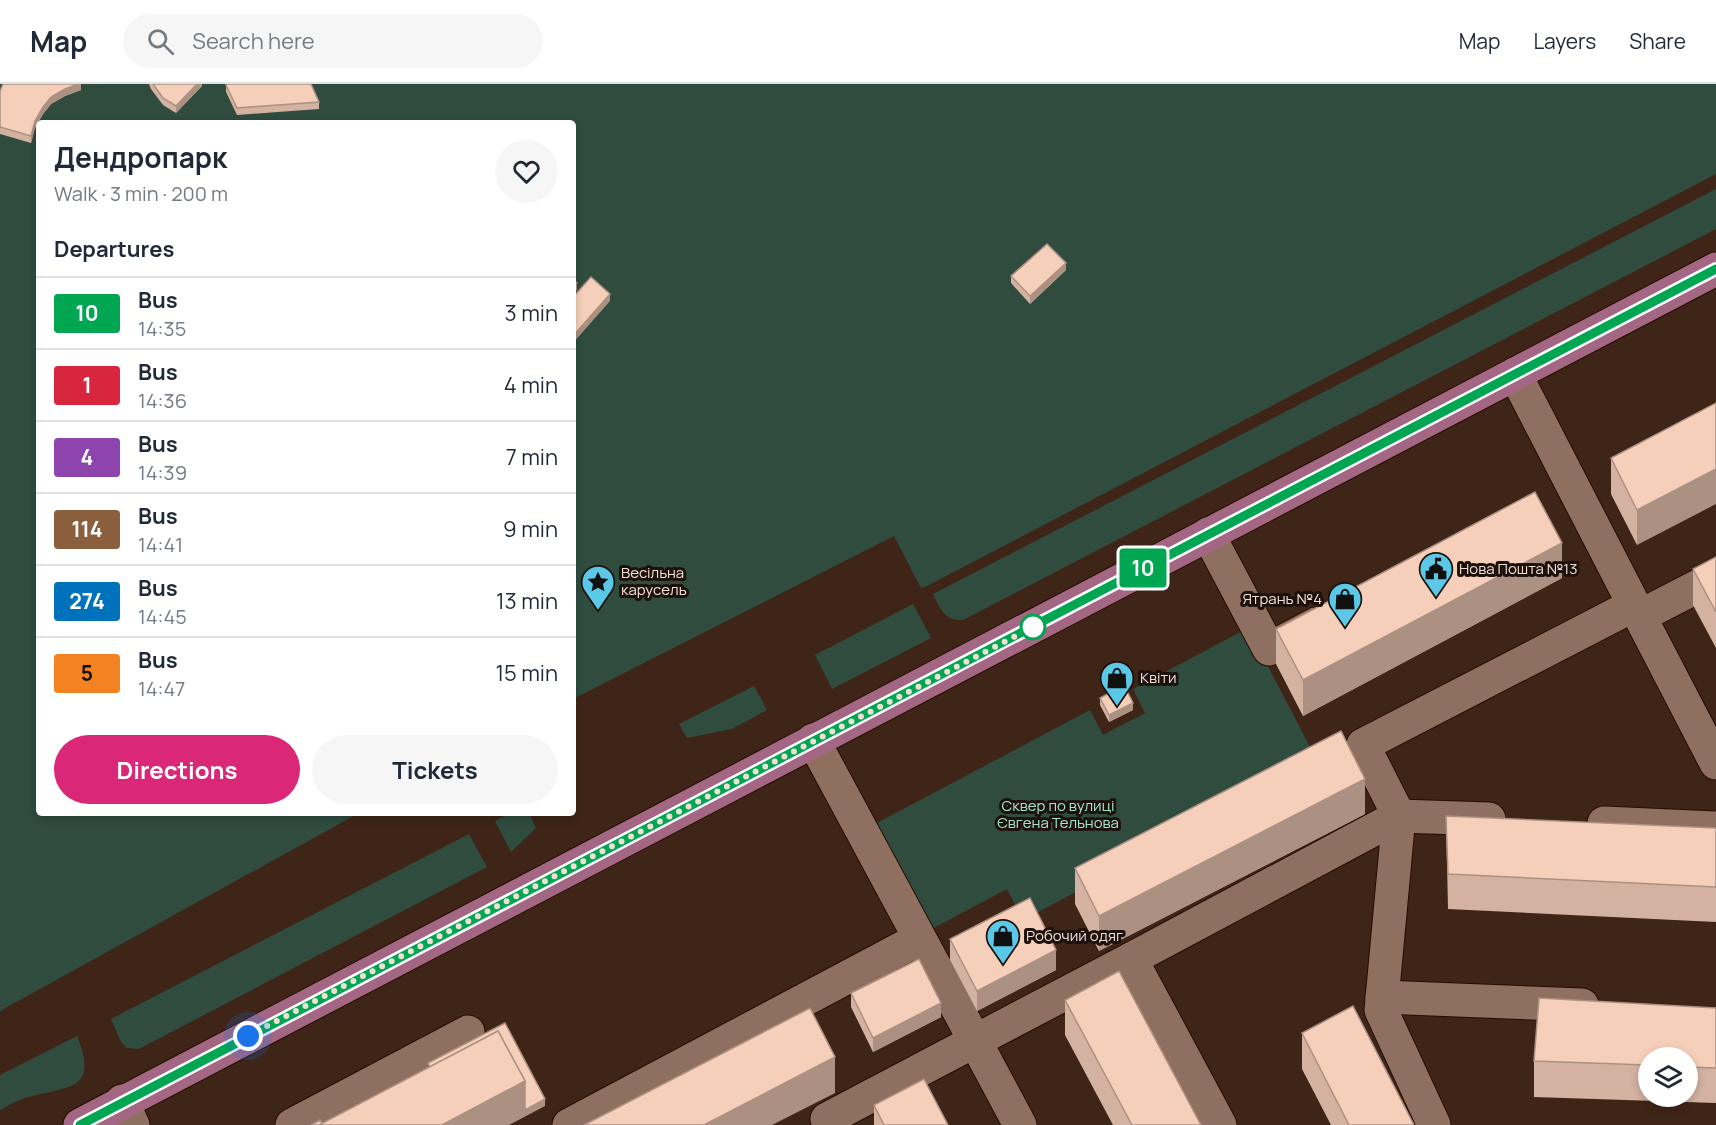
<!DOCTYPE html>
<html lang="en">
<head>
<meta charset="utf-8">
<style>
  body { margin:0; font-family:Manrope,sans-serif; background:#f6f6f7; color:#1f2937; height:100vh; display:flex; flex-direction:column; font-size:22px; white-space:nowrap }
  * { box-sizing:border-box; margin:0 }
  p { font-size:20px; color:#747a83 }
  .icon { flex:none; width:33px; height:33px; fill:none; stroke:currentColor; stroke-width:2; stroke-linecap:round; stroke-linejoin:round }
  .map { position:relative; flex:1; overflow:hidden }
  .details { position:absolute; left:36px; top:36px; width:540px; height:696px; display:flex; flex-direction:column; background:#fff; border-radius:6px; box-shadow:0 3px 9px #0003 }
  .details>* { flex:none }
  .badge { padding:0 12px; border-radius:4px; font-size:21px; line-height:39px }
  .fabs { position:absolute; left:1638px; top:963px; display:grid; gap:12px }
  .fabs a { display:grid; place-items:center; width:60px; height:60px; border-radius:50%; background:#fff; box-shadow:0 3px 9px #0003; font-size:30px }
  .you { position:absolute; width:30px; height:30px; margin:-15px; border:4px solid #fff; border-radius:50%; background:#1a73e8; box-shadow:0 0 0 9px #1a73e833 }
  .map>.badge { position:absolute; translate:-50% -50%; box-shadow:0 0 0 3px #fff }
  h2 { padding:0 18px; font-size:22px; line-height:54px }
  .round { display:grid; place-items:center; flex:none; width:63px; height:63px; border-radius:32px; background:#f6f6f7 }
  .head { display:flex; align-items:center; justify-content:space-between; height:102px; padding:0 18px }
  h1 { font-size:28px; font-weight:700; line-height:45px }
  .primary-button { display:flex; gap:12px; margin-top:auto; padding:12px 18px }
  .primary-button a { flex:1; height:69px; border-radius:36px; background:#db2777; color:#fff; font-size:24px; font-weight:700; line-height:69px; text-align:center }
  .primary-button a+a { background:#f6f6f7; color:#1f2937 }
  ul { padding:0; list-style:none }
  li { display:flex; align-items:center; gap:18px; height:72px; padding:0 18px; border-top:2px solid #e0e1e3 }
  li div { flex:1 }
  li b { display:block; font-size:22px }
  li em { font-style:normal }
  li .badge { min-width:66px; font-weight:700; text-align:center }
  header { display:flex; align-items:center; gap:36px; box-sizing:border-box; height:84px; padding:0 30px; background:#fff; border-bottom:2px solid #e0e1e3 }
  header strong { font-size:28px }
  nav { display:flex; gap:33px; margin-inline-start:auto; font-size:21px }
  .search { width:420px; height:54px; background:#f6f6f7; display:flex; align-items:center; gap:15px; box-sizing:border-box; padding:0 21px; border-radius:33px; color:#747a83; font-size:22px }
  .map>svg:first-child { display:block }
</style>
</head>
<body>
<header>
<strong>Map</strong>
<div class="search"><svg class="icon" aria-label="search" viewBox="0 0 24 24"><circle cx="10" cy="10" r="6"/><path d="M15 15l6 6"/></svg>Search here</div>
<nav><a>Map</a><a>Layers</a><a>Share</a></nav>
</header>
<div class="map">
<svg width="1716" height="1041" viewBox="0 0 1716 1041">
  <rect width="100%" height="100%" fill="#3f2517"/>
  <g fill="#2f4c3f">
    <polygon points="0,0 1716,0 1716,90 925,503 921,504 894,452 573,615 573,39 39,39 39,729 359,729 0,927"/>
    <path d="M1716 105V145L963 536C944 537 941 525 933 510Z"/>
    <polygon points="913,520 931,554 832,605 815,571"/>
    <polygon points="1248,544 1319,680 1023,836 1007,805 930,846 875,740 1090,626 1103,651 1145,629 1133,605"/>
    <polygon points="754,602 767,626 732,645 687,654 679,640"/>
    <polygon points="510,729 529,729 536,744 511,768 495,737"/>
    <polygon points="469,750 487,783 139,965 127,964 121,958 111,935"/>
    <path d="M77 952C100 1008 67 1002 25 1014 17 1016 8 1022 0 1026V991Z"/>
  </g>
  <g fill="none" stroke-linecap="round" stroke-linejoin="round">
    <g stroke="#250d02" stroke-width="35">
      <g id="minor">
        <polyline points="1208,450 1269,565 1316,540"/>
        <polyline points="1634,521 1716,679"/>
        <polyline points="1640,532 1716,493"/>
        <polyline points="813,656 975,957 827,1035 830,1041"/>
        <polyline points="1604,739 1716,744"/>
        <polyline points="1131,875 1399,732 1489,735"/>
        <polyline points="1382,913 1582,921"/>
        <polyline points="122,1017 133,1041"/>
        <polyline points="292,1041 468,948"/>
        <polyline points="569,1041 919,855"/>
        <polyline points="1020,1041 975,957 1131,875 1220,1041"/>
        <polyline points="1434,1041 1381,926 1399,732 1363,661 1634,521 1515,290"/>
      </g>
    </g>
    <g stroke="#250d02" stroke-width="35">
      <polyline id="major" points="80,1041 1716,185"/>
    </g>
    <use href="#minor" stroke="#8f6f60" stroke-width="33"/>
    <use href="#major" stroke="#a36783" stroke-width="33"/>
  </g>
  <g fill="#d4b2a1" fill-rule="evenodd">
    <polygon points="81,0 81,6 65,12 51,20 43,30 35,44 31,59 0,50 0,7"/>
    <polygon points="149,0 202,0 202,2 176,29 163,21 151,5"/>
    <polygon points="226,1 319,18 319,25 237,31 226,8"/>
    <polygon points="1066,186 1030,220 1011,199 1011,192"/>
    <polygon points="1716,319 1637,461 1611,410 1611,374"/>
    <polygon points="1716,473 1716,564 1693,521 1693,485"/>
    <polygon points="1562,494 1303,632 1276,580 1276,545"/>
    <polygon points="1100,614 1133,626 1109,638 1100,621"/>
    <polygon points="1365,730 1099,867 1075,820 1075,784"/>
    <polygon points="1446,732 1716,744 1716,838 1448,825"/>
    <polygon points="950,855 1056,886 977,927 950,876"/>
    <polygon points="851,909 941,933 873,968 851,923"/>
    <polygon points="1065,916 1201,1041 1113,1041 1065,951"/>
    <path d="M1716 924V1019L1534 1013V977ZM1648 974H1688V1012H1648Z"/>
    <polygon points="1302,949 1414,1041 1331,1041 1302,985"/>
    <polygon points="874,1021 948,1041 874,1041"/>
  </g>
  <g fill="#ac9183">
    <polygon points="78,0 81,0 81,6 65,12 51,20 43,30 35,44 31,59 31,52 35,37 43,23 51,13 65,5"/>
    <polygon points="197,0 202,0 202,2 176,29 176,22"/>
    <polygon points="1066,179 1066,186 1030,220 1030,212"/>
    <polygon points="577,199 577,206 573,210 573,203"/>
    <polygon points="610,210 610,217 573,259 573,252"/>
    <polygon points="1716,385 1716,420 1637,461 1637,426"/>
    <polygon points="1562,459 1562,494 1303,632 1303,596"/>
    <polygon points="1133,619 1133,626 1109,638 1109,631"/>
    <polygon points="1365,695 1365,730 1099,867 1099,832"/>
    <polygon points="1056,866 1056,886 977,927 977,907"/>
    <polygon points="941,919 941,933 873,968 873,954"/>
    <polygon points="835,973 835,1009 772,1041 704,1041"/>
    <polygon points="525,997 545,1015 545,1022 509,1041 442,1041"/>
  </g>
  <g fill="#f6cfbb" stroke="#ac9183" stroke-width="1.5">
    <polygon points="3,0 78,0 65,5 51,13 43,23 35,37 31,52 0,43 0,7"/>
    <polygon points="153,0 197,0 176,22 163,14"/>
    <polygon points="227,0 311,0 319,18 237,24 226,1"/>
    <polygon points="1047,160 1066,179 1030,212 1011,192"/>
    <polygon points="591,193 610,210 573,252 573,213"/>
    <polygon points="573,195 577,199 573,203"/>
    <polygon points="1716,319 1716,385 1637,426 1611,374"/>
    <polygon points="1535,408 1562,459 1303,596 1276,545"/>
    <polygon points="1716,473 1716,528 1693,485"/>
    <polygon points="1124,601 1133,619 1109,631 1100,614"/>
    <polygon points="1341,647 1365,695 1099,832 1075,784"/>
    <polygon points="1446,732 1716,744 1716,803 1448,790"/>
    <polygon points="1030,814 1056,866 977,907 950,855"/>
    <polygon points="919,875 941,919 873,954 851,909"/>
    <polygon points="1119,887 1201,1041 1132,1041 1065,916"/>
    <polygon points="1539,914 1716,924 1716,984 1688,983 1688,974 1648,974 1648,981 1534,977"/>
    <polygon points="1353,922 1414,1041 1349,1041 1302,949"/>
    <polygon points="810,924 835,973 704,1041 584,1041"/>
    <polygon points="505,939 545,1015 525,1026 525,997 498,947 430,983 428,979"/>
    <polygon points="498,947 525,997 442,1041 319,1041"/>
    <polygon points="924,995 948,1041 884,1041 874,1021"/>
    <polygon points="320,1036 322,1039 319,1041 311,1041"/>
  </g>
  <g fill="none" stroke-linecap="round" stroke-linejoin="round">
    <g stroke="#fff" stroke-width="14">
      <polyline id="line" points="80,1041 1716,185"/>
    </g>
    <use href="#line" stroke="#00a651" stroke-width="9"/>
    <polyline stroke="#f1dfd6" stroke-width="6" stroke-dasharray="0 10.8" points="248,952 1033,543"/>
  </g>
  <defs>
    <g id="civic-pin" transform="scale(1.725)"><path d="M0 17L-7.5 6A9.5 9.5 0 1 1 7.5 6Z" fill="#5bc8e7" stroke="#1d110b"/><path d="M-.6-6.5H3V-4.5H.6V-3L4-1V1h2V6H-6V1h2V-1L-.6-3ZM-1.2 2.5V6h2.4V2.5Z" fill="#111"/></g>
    <g id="sight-pin" transform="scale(1.725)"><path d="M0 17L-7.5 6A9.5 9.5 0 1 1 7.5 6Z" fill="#5bc8e7" stroke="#1d110b"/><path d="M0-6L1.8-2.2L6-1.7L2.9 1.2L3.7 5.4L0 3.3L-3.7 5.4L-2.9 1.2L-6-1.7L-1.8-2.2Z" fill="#111"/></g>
    <g id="shop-pin" transform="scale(1.725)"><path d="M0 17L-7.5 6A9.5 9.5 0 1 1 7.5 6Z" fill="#5bc8e7" stroke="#1d110b"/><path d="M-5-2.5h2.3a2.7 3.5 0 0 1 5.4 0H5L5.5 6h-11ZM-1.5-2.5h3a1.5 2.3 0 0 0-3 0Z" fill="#111"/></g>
  </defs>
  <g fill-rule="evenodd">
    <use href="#civic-pin" x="1436" y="485"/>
    <use href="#sight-pin" x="598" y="498"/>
    <use href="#shop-pin" x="1345" y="515"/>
    <use href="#shop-pin" x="1117" y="594"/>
    <use href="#shop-pin" x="1003" y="852"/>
  </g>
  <circle fill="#fff" stroke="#00a651" stroke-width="3" cx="1033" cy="543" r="12"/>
  <g text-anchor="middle" stroke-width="6" stroke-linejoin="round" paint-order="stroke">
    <g font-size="15" fill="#f1dfd6" stroke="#1d110b" text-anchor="start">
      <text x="1459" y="490">Нова Пошта №13</text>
      <text x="621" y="494">Весільна<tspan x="621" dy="17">карусель</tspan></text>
      <text x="1322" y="520" text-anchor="end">Ятрань №4</text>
      <text x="1140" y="599">Квіти</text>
      <text x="1026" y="857">Робочий одяг</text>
    </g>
    <g font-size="15" fill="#a3e6c6" stroke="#1d110b">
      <text x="1058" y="727">Сквер по вулиці<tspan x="1058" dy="17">Євгена Тельнова</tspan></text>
    </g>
  </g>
</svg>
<div class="fabs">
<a><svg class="icon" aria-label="layers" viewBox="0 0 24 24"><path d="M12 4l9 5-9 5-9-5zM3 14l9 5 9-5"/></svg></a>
</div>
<div class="you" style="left:248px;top:952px"></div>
<b class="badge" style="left:1143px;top:484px;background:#00a651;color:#fff">10</b>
<section class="details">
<div class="head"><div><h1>Дендропарк</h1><p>Walk · 3 min · 200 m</p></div><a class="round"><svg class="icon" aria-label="heart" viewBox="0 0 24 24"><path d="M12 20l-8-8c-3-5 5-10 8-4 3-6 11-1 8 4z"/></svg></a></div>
<h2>Departures</h2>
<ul>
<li><span class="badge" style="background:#00a651;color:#fff">10</span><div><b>Bus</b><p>14:35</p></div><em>3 min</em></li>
<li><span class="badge" style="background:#d7263d;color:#fff">1</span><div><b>Bus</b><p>14:36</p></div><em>4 min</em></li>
<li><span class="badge" style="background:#8e44ad;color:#fff">4</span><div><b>Bus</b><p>14:39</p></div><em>7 min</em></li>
<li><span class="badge" style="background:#8b5e3c;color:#fff">114</span><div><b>Bus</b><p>14:41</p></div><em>9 min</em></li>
<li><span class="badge" style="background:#0072bc;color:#fff">274</span><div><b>Bus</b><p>14:45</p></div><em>13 min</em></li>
<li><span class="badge" style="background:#f58220;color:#111">5</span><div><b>Bus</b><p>14:47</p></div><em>15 min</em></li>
</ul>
<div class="primary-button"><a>Directions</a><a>Tickets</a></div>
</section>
</div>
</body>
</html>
